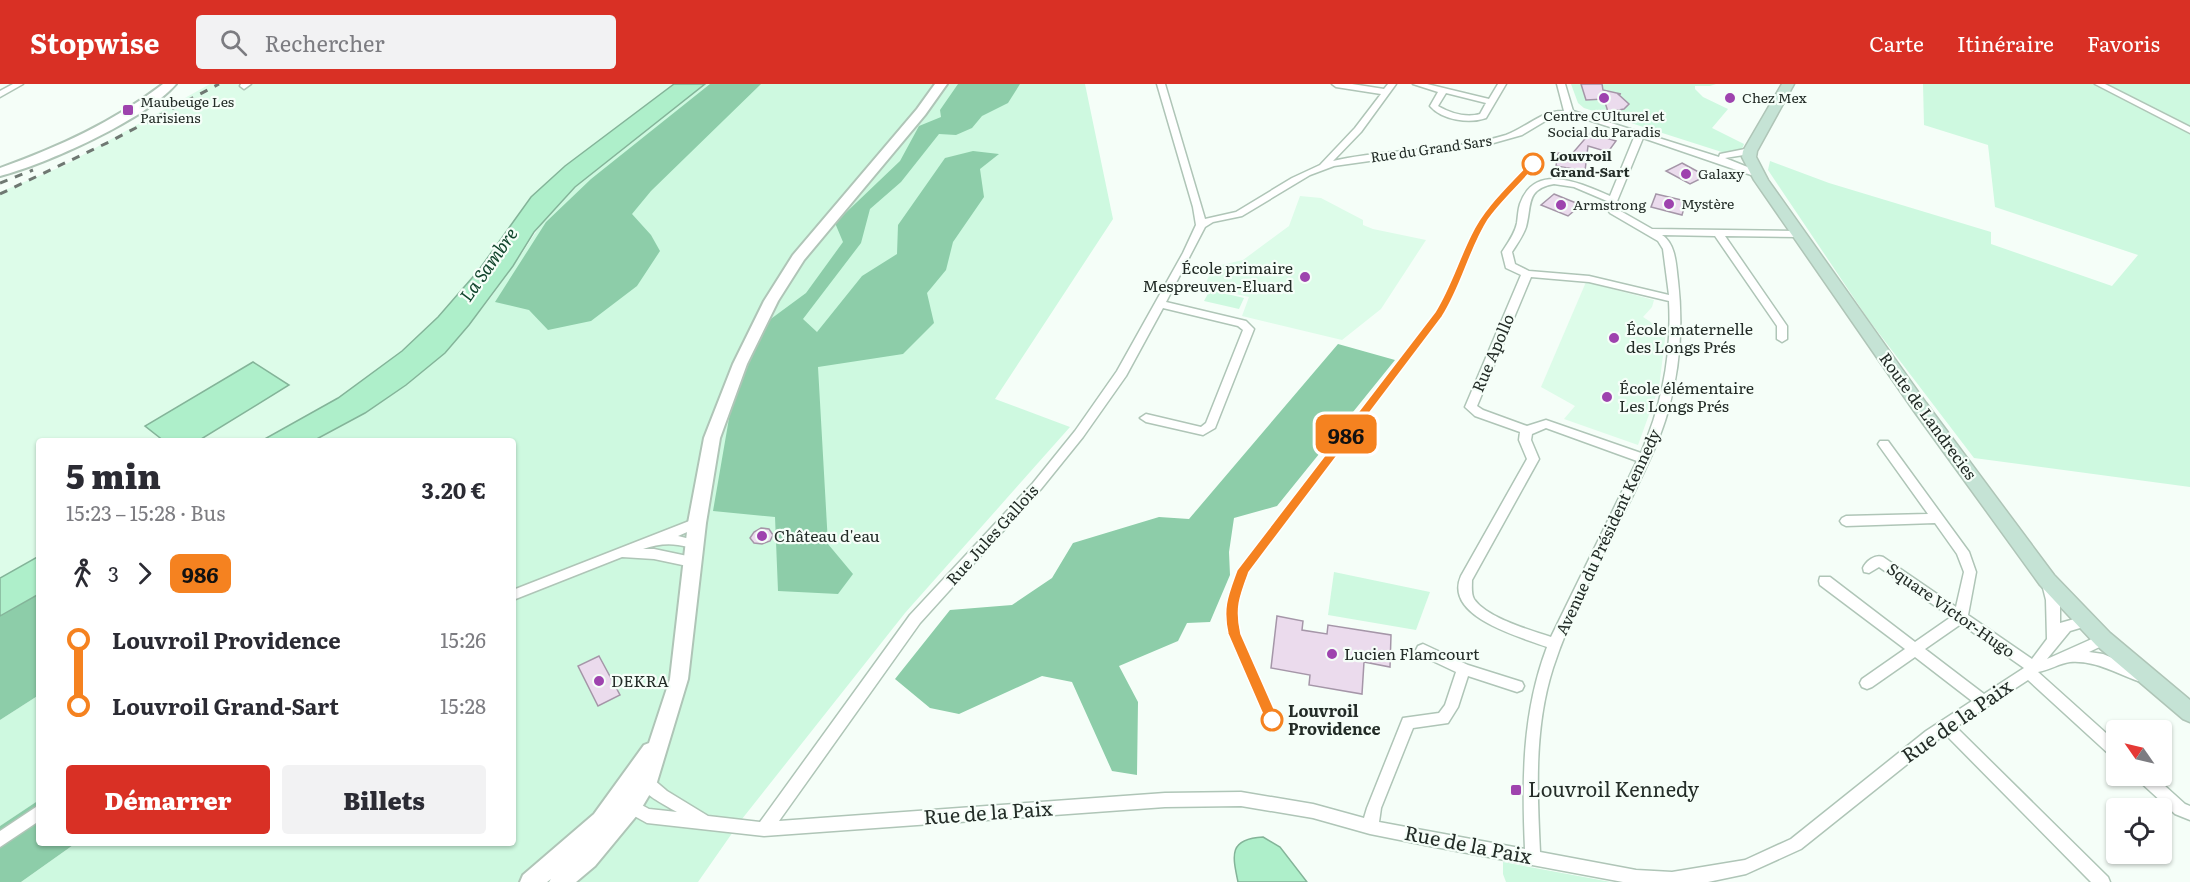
<!DOCTYPE html>
<html lang="fr">
<head>
<meta charset="utf-8">
<style>
  body { margin:0; font-family:Literata,serif; background:#f2f2f3; color:#2b2b33; height:100vh; display:flex; flex-direction:column; font-size:22px; white-space:nowrap }
  * { box-sizing:border-box; margin:0 }
  p { font-size:20px; color:#7c7c81 }
  .icon { flex:none; width:33px; height:33px; fill:none; stroke:currentColor; stroke-width:2; stroke-linecap:round; stroke-linejoin:round }
  .map { position:relative; flex:1; overflow:hidden }
  .details { position:absolute; left:36px; top:354px; width:480px; height:408px; display:flex; flex-direction:column; background:#fff; border-radius:6px; box-shadow:0 2px 4px #0004 }
  .details>* { flex:none }
  .badge { padding:0 12px; border-radius:9px; font-size:21px; line-height:39px }
  .needle { width:39px; rotate:304deg }
  .buttons { position:absolute; left:2106px; top:636px; display:grid; gap:12px }
  .buttons a { display:grid; place-items:center; width:66px; height:66px; border-radius:6px; background:#fff; box-shadow:0 2px 4px #0004; font-size:30px }
  .map>.badge { position:absolute; translate:-50% -50%; box-shadow:0 0 0 3px #fff }
  .legs { display:flex; align-items:center; gap:9px; height:66px; padding:0 30px; font-size:20px }
  .legs p { margin-inline-start:auto }
  .head { display:flex; align-items:center; justify-content:space-between; height:102px; padding:0 30px }
  h1 { font-size:33px; font-weight:800; line-height:45px }
  .primary-button { display:flex; gap:12px; margin-top:auto; padding:12px 30px }
  .primary-button a { flex:1; height:69px; border-radius:6px; background:#d93025; color:#fff; font-size:24px; font-weight:800; line-height:69px; text-align:center }
  .primary-button a+a { background:#f2f2f3; color:#2b2b33 }
  ul { padding:0 30px; list-style:none }
  li { display:flex; align-items:center; gap:21px; height:66px; font-size:22px }
  li i { display:grid; place-items:center; width:9px; height:100%; margin:0 8px; background:currentColor }
  li i::after { content:''; width:15px; height:15px; margin:-8px; border:4px solid; border-radius:50%; background:#fff }
  li p { margin-inline-start:auto }
  li:first-child i { background:linear-gradient(#0000 50%,currentColor 0) }
  li:last-child i { background:linear-gradient(currentColor 50%,#0000 0) }
  header { display:flex; align-items:center; gap:36px; box-sizing:border-box; height:84px; padding:0 30px; background:#d93025; color:#fff }
  header strong { font-size:28px }
  nav { display:flex; gap:33px; margin-inline-start:auto; font-size:21px }
  .search { width:420px; height:54px; background:#f2f2f3; display:flex; align-items:center; gap:15px; box-sizing:border-box; padding:0 21px; border-radius:6px; color:#7c7c81; font-size:22px }
  .map>svg:first-child { display:block }
</style>
</head>
<body>
<header>
<strong>Stopwise</strong>
<div class="search"><svg class="icon" aria-label="search" viewBox="0 0 24 24"><circle cx="10" cy="10" r="6"/><path d="M15 15l6 6"/></svg>Rechercher</div>
<nav><a>Carte</a><a>Itinéraire</a><a>Favoris</a></nav>
</header>
<div class="map">
<svg width="2190" height="798" viewBox="0 0 2190 798">
  <rect width="100%" height="100%" fill="#f5fef8"/>
  <g fill="#ddfce9">
    <polygon points="210,0 705,0 575,103 534,148 513,182 469,241 313,357 39,357 39,510 0,532 0,108 63,82"/>
    <polygon points="1300,112 1321,114 1363,136 1363,141 1373,145 1426,156 1381,225 1342,256 1242,232 1249,213 1204,203 1213,183 1243,176 1289,142"/>
    <polygon points="1586,198 1654,216 1652,223 1643,233 1666,248 1659,303 1638,361 1564,335 1575,322 1541,303"/>
  </g>
  <g fill="#cef9e0">
    <path d="M705 0H1085L1113 135 995 315 1070 343 905 529 742 735 698 798H21L76 759H513V357H313C371 326 426 293 469 241 484 223 499 203 512 183 526 165 536 145 551 128 596 79 652 40 705 0Z"/>
    <polygon points="1571,0 1716,0 1710,2 1695,2 1695,5 1703,13 1728,25 1712,44 1744,60 1742,65 1728,70 1584,24 1578,19"/>
    <polygon points="1923,0 2190,0 2190,403 1974,374 1868,235 1768,86 1770,77 1829,99 1991,148 1991,160 2112,202 2138,171 1995,123 1988,61 1924,41"/>
    <polygon points="1210,206 1244,214 1239,225 1204,217"/>
    <polygon points="1334,488 1430,508 1416,546 1328,531"/>
    <polygon points="39,611 39,716 0,742 0,636"/>
    <polygon points="1503,778 1611,798 1506,798 1503,790"/>
  </g>
  <g fill="#8dcda9">
    <polygon points="710,0 761,0 651,107 632,130 651,151 660,167 637,202 591,237 548,246 529,226 495,218 546,138 591,95"/>
    <polygon points="958,0 1020,0 1008,19 982,32 972,44 956,51 939,50 901,98 870,125 861,159 803,235 817,248 862,192 897,170 898,141 945,74 973,67 999,70 980,85 984,113 953,158 946,186 927,209 934,239 903,270 818,283 828,460 853,490 838,510 778,507 775,433 713,427 732,317 768,237 806,209 843,158 835,139 900,77 919,42 941,33 940,26"/>
    <polygon points="1338,260 1395,276 1277,422 1234,434 1229,468 1230,491 1210,538 1187,539 1178,557 1119,582 1138,618 1137,691 1112,687 1072,598 1042,592 959,630 930,624 895,595 950,526 1012,521 1052,494 1073,459 1159,433 1189,435"/>
    <polygon points="39,510 39,611 0,636 0,532"/>
    <polygon points="39,716 39,759 76,759 21,798 0,798 0,742"/>
  </g>
  <g fill="#aeefca" stroke="#84b499" stroke-width="1.5">
    <polygon points="674,0 705,0 575,103 534,148 513,182 469,241 445,269 406,301 365,329 313,357 261,357 338,314 402,267 438,233 478,187 531,113 565,82"/>
    <polygon points="253,278 289,301 198,357 164,357 145,342"/>
    <polygon points="39,472 39,510 0,532 0,494"/>
    <path d="M1263 753 1280 763 1307 798H1238C1232 770 1229 755 1263 753Z"/>
  </g>
  <g fill="#ebdbed" stroke="#a596a8" stroke-width="1.5">
    <polygon points="1581,0 1602,0 1603,6 1621,10 1618,10 1629,20 1624,25 1608,28 1604,15 1586,16"/>
    <polygon points="1590,49 1616,57 1608,68 1588,62 1585,87 1556,82 1558,69 1571,71"/>
    <polygon points="1682,79 1706,92 1690,100 1666,87"/>
    <polygon points="1554,110 1581,121 1568,132 1541,121"/>
    <polygon points="1656,110 1686,117 1682,131 1651,123"/>
    <polygon points="761,444 769,445 773,451 770,457 762,460 754,459 750,454 754,448"/>
    <polygon points="1277,532 1303,537 1302,546 1327,550 1328,541 1391,551 1390,583 1364,578 1362,610 1309,601 1310,591 1271,584"/>
    <polygon points="599,572 620,611 598,622 578,582"/>
  </g>
  <g fill="none" stroke-linecap="round" stroke-linejoin="round">
    <g stroke="#afc5b7" stroke-width="3">
      <g id="minor">
        <polygon points="13,0 23,0 0,13 0,7"/>
        <polygon points="241,0 251,0 244,5 240,2"/>
        <path d="M1157 0H1165L1205 135 1236 128 1292 94 1320 81 1355 44 1381 10 1336 3 1332 0H1352L1384 5 1388 0H1396L1361 48 1333 77C1390 64 1450 68 1506 51 1526 44 1542 26 1564 27L1557 0H1565L1573 27 1719 73 1720 70 1750 64 1754 67 1750 70 1725 74 1760 88 1762 90 1757 93 1643 54 1615 122 1617 125 1652 145 1799 147 1804 150 1799 153 1725 152 1787 242V255L1782 258 1777 255V242L1715 152 1662 151C1676 160 1676 181 1678 197 1683 240 1680 285 1668 327 1660 356 1646 383 1633 411 1605 467 1573 523 1553 584 1534 643 1537 707 1540 768L1636 786 1672 788 1745 776 1791 755 1926 647 1972 617 1915 573 1872 603 1867 605 1862 603 1860 599 1862 595 1905 565 1820 501 1819 497 1820 493H1830L1915 558 1951 533 1879 483 1869 489 1864 488 1863 484C1866 477 1875 470 1883 473L1956 523 1964 488 1957 470 1935 439 1846 442 1842 440 1840 437 1842 434 1846 432 1928 430 1880 363 1878 360 1880 357H1888L1969 468 1976 488 1968 531 2032 575 2047 555 2046 516 2042 500 2043 496H2053L2060 516V539L2085 532 2090 533 2092 537 2090 541 2070 547 2047 575 2103 550 2108 551 2110 555 2108 559 2089 568 2103 570 2143 587 2145 591 2143 595 2138 597C2115 589 2095 576 2070 578 2060 579 2050 586 2038 588L2116 658V673L2111 672 2028 596 1956 643 2108 793 2110 798H2091L1945 650 1801 765 1746 790 1708 798H1623L1430 762 1370 750 1313 734 1241 722 1165 723 764 752 647 739 620 724 618 719 620 714 625 712 649 725 677 728C663 720 642 710 635 695L637 690 642 688 647 690 667 707 708 732 760 738 910 531 1033 399 1075 347 1117 287 1183 169 1196 141 1193 123ZM1560 32 1585 35 1635 51 1610 112C1582 100 1535 77 1520 120 1518 126 1518 132 1517 139 1515 149 1508 159 1502 168L1506 184 1521 191 1465 323 1475 332 1520 348 1519 356 1527 375 1461 492C1443 533 1521 553 1547 563 1522 629 1522 696 1525 765L1379 738 1381 724 1413 644 1448 639 1458 623 1468 592 1517 608 1522 606 1524 602 1522 598 1468 581 1423 560 1418 562 1416 566 1418 570 1456 588 1445 621 1439 629 1403 634 1367 724 1364 734 1313 720 1241 708 1165 709 779 737 920 539 1041 405 1083 353 1126 292 1163 224 1238 242 1243 246 1206 339 1201 343 1146 330 1140 334 1146 338 1203 351 1215 344 1254 245 1246 237 1166 218 1205 143 1213 138 1242 132 1310 91 1334 82 1490 60 1522 51 1547 36ZM1554 100 1574 103 1607 117 1605 122 1610 129 1658 157 1663 165 1669 211 1589 192 1529 187 1515 180 1512 168C1517 160 1523 152 1526 143 1532 122 1525 105 1554 100ZM1531 193 1589 198 1669 217C1672 270 1662 321 1641 369L1546 336 1527 342 1483 326 1477 322ZM1546 344 1637 377 1551 553C1530 546 1487 534 1474 515 1471 510 1472 502 1472 496L1539 375 1531 356 1532 350ZM1961 540 2024 584 1984 610 1925 565Z"/>
        <path d="M1413 0H1427L1489 15 1498 0H1506L1486 34C1469 40 1442 36 1430 22L1438 8ZM1446 9 1486 19 1480 30C1466 34 1450 29 1438 22Z"/>
        <polygon points="2095,0 2105,0 2190,43 2190,49"/>
        <path d="M697 434 701 436 703 439 701 442 678 452 698 457 700 460 698 463C691 465 686 462 678 461 666 459 655 461 643 465H654L692 473 696 475 698 478 696 481 692 483 654 475 622 473 513 516V506Z"/>
        <polygon points="2137,692 2154,692 2185,720 2190,722 2190,736 2175,730 2139,697"/>
        <polygon points="39,721 39,737 0,763 0,747"/>
      </g>
    </g>
    <g stroke="#afc5b7" stroke-width="4">
      <g id="tertiary">
        <path d="M163 0H176C145 36 46 80 0 92V84C59 63 113 38 163 0Z"/>
        <polygon points="935,0 947,0 925,31 804,176 778,217 747,280 720,354 706,439 688,595 657,698 638,730 595,782 576,798 549,798 551,795 547,798 520,798 523,791 594,730 644,661 649,659 670,595 688,439 704,354 733,280 764,217 793,171 917,25"/>
      </g>
    </g>
    <g stroke="#afc5b7" stroke-width="3">
      <polygon id="secondary" points="1782,0 1794,0 1757,67 1756,73 1768,96 1926,319 2054,491 2110,549 2190,616 2190,638 2183,635 2096,561 2040,501 1914,327 1754,96 1742,73 1743,67"/>
    </g>
    <use href="#minor" fill="#fff" fill-rule="evenodd"/>
    <use href="#tertiary" fill="#fff" fill-rule="evenodd"/>
    <use href="#secondary" fill="#c5e3d5" fill-rule="evenodd"/>
    <g stroke="#6f7872" stroke-width="3" stroke-dasharray="8 8" stroke-linecap="butt">
      <polyline points="0,99 33,86"/>
      <polyline points="0,110 111,57 219,0"/>
    </g>
  </g>
  <path fill="#f58220" stroke="#fff" stroke-width="1.5" d="M1530 78 1537 80C1522 99 1502 116 1488 136 1469 166 1462 202 1442 233L1249 488C1240 512 1235 524 1241 550L1279 636 1277 640H1267L1228 550C1222 523 1228 511 1237 486L1435 228C1450 204 1458 177 1471 151 1484 123 1509 101 1530 78Z"/>
  <g fill="#9e43ae" stroke="#f5fef8" stroke-width="2">
    <circle cx="1604" cy="14" r="6"/>
    <circle cx="1730" cy="14" r="6"/>
    <rect x="122" y="20" width="12" height="12" rx="3"/>
    <circle cx="1686" cy="90" r="6"/>
    <circle cx="1669" cy="120" r="6"/>
    <circle cx="1561" cy="121" r="6"/>
    <circle cx="1305" cy="193" r="6"/>
    <circle cx="1614" cy="254" r="6"/>
    <circle cx="1607" cy="313" r="6"/>
    <circle cx="762" cy="452" r="6"/>
    <circle cx="1332" cy="570" r="6"/>
    <circle cx="599" cy="597" r="6"/>
    <rect x="1510" y="700" width="12" height="12" rx="3"/>
  </g>
  <g fill="#fff" stroke="#f58220" stroke-width="3">
    <circle cx="1533" cy="80" r="10"/>
    <circle cx="1272" cy="636" r="10"/>
  </g>
  <g text-anchor="middle" stroke-width="4.5" stroke-linejoin="round" paint-order="stroke">
    <g font-size="14" fill="#232c27" stroke="#f5fef8" text-anchor="start">
      <text x="1742" y="19">Chez Mex</text>
      <text x="140" y="23">Maubeuge Les<tspan x="140" dy="16">Parisiens</tspan></text>
      <text x="1604" y="37" text-anchor="middle">Centre CUlturel et<tspan x="1604" dy="16">Social du Paradis</tspan></text>
      <text x="1698" y="95">Galaxy</text>
      <text x="1681" y="125">Mystère</text>
      <text x="1573" y="126">Armstrong</text>
    </g>
    <g font-size="14" fill="#232c27" stroke="#f5fef8">
      <text transform="translate(1431 65) rotate(-8)" y="5">Rue du Grand Sars</text>
    </g>
    <g font-size="14" font-weight="bold" fill="#232c27" stroke="#f5fef8" text-anchor="start">
      <text x="1550" y="77">Louvroil<tspan x="1550" dy="16">Grand-Sart</tspan></text>
    </g>
    <g font-size="16" fill="#232c27" stroke="#f5fef8" text-anchor="start">
      <text x="1293" y="190" text-anchor="end">École primaire<tspan x="1293" dy="18">Mespreuven-Eluard</tspan></text>
      <text x="1626" y="251">École maternelle<tspan x="1626" dy="18">des Longs Prés</tspan></text>
      <text x="1619" y="310">École élémentaire<tspan x="1619" dy="18">Les Longs Prés</tspan></text>
      <text x="774" y="458">Château d'eau</text>
      <text x="1344" y="576">Lucien Flamcourt</text>
      <text x="611" y="603">DEKRA</text>
    </g>
    <g font-size="16" fill="#232c27" stroke="#f5fef8">
      <text transform="translate(1493 269) rotate(-67)" y="6">Rue Apollo</text>
      <text transform="translate(1928 332) rotate(54)" y="6">Route de Landrecies</text>
      <text transform="translate(1608 448) rotate(-65)" y="6">Avenue du Président Kennedy</text>
      <text transform="translate(992 451) rotate(-48)" y="6">Rue Jules Gallois</text>
      <text transform="translate(1951 526) rotate(35)" y="6">Square Victor-Hugo</text>
    </g>
    <g font-size="16" font-weight="bold" fill="#232c27" stroke="#f5fef8" text-anchor="start">
      <text x="1288" y="633">Louvroil<tspan x="1288" dy="18">Providence</tspan></text>
    </g>
    <g font-size="18" font-style="italic" fill="#11442c" stroke="#f5fef8">
      <text transform="translate(489 181) rotate(-55)" y="6">La Sambre</text>
    </g>
    <g font-size="20" fill="#232c27" stroke="#f5fef8">
      <text transform="translate(1957 637) rotate(-35)" y="7">Rue de la Paix</text>
      <text transform="translate(988 729) rotate(-4)" y="7">Rue de la Paix</text>
      <text transform="translate(1468 761) rotate(11)" y="7">Rue de la Paix</text>
    </g>
    <g font-size="20" fill="#232c27" stroke="#f5fef8" text-anchor="start">
      <text x="1528" y="713">Louvroil Kennedy</text>
    </g>
  </g>
</svg>
<div class="buttons">
<a><svg class="needle" viewBox="-14 -14 28 28"><path d="M0-13l5 13h-10z" fill="#e53935"/><path d="M0 13l5-13h-10z" fill="#7c7c81"/></svg></a>
<a><svg class="icon" aria-label="locate" viewBox="0 0 24 24"><circle cx="12" cy="12" r="6"/><path d="M12 2v4M12 18v4M2 12h4M18 12h4"/></svg></a>
</div>
<b class="badge" style="left:1346px;top:350px;background:#f58220;color:#111">986</b>
<section class="details">
<div class="head"><div><h1>5 min</h1><p>15:23 – 15:28 · Bus</p></div><b>3.20 €</b></div>
<div class="legs"><svg class="icon" aria-label="walk" viewBox="0 0 24 24"><circle cx="13" cy="4" r="2"/><path d="M13 8l-2 6 4 7M11 14l-3 7M7 12l3-4h3l4 4"/></svg>3<svg class="icon" aria-label="forward" viewBox="0 0 24 24"><path d="M9 5l7 7-7 7"/></svg><b class="badge" style="background:#f58220;color:#111">986</b></div>
<ul>
<li><i style="color:#f58220"></i><b>Louvroil Providence</b><p>15:26</p></li>
<li><i style="color:#f58220"></i><b>Louvroil Grand-Sart</b><p>15:28</p></li>
</ul>
<div class="primary-button"><a>Démarrer</a><a>Billets</a></div>
</section>
</div>
</body>
</html>
